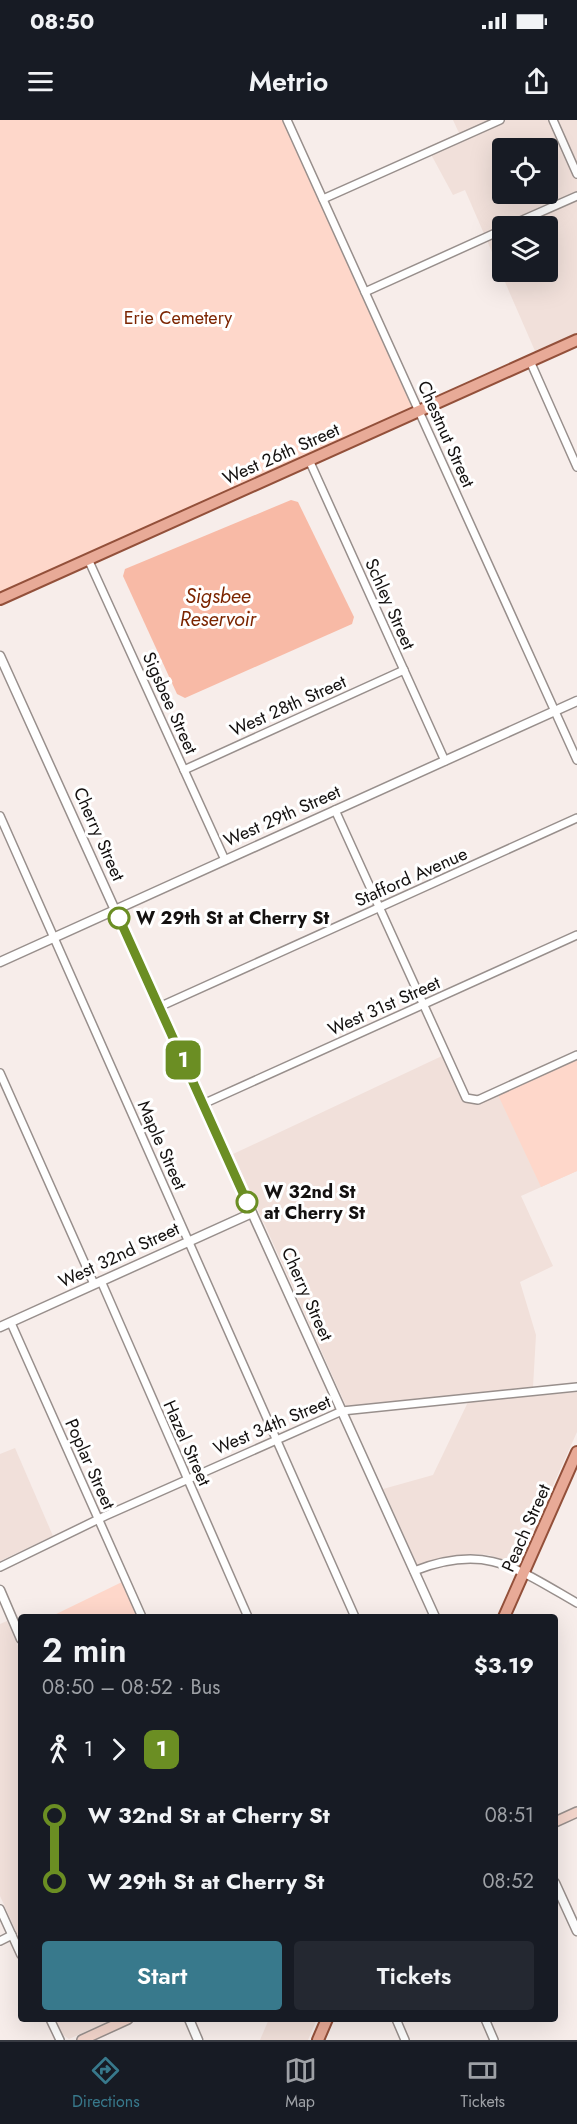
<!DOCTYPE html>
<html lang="en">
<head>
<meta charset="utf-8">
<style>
  body { margin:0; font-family:Jost,sans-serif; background:#242831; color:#f1f3f6; height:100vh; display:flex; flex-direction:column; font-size:22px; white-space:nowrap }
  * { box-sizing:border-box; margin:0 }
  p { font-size:20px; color:#9ea1a6 }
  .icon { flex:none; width:33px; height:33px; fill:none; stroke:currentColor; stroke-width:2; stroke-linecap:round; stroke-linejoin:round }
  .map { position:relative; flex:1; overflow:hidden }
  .side { position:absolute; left:18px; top:1494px; width:540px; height:408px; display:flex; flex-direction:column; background:#171b24; border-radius:6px; box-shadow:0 6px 24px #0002 }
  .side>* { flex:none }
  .badge { padding:0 12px; border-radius:9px; font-size:21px; line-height:39px }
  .buttons { position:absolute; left:492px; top:18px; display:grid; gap:12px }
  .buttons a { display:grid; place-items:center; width:66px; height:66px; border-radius:6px; background:#171b24; box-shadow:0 6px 24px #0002; font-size:30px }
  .map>.badge { position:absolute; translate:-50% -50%; box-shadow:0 0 0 3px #fff }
  .legs { display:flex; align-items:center; gap:9px; height:66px; padding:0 24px; font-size:20px }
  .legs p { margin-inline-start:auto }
  .headline { display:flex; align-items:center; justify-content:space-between; height:102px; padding:0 24px }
  h1 { font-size:33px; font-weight:600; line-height:45px }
  .action { display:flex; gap:12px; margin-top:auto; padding:12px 24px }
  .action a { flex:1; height:69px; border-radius:6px; background:#38798c; color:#fff; font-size:24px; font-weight:600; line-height:69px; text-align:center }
  .action a+a { background:#242831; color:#f1f3f6 }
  ul { padding:0 24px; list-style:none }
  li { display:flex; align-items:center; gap:21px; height:66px; font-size:22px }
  li i { display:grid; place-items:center; width:9px; height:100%; margin:0 8px; background:currentColor }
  li i::after { content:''; width:15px; height:15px; margin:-8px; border:4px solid; border-radius:50%; background:#171b24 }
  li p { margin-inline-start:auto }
  li:first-child i { background:linear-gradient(#0000 50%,currentColor 0) }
  li:last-child i { background:linear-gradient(currentColor 50%,#0000 0) }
  .status { display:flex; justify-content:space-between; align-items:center; height:42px; padding:0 30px; background:#171b24; direction:ltr }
  .status svg { height:16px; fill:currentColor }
  header { display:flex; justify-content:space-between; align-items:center; height:78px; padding:0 24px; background:#171b24; font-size:27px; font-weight:600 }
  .menu { display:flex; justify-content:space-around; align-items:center; height:84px; border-top:2px solid #363941; background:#171b24; font-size:16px; color:#9ea1a6 }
  .menu a { display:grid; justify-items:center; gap:3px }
  .menu .active { color:#38798c }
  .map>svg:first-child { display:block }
</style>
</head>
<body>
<div class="status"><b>08:50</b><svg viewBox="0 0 49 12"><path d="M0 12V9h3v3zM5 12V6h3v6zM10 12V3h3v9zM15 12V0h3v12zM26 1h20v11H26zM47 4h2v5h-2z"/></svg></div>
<header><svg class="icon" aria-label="menu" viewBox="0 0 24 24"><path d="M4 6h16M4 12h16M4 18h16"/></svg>Metrio<svg class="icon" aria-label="share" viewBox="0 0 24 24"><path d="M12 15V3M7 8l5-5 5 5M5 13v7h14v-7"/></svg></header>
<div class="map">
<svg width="577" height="1920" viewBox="0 0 577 1920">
  <rect width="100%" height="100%" fill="#f7edea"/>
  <g fill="#f1e0da" fill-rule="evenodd">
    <path d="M453 0H577V213L535 231 465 70 453 75 427 27 459 13ZM502 28H548V74H502ZM502 106H548V152H502Z"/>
    <polygon points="442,936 462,979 475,984 577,939 577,1051 521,1076 553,1146 520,1162 536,1215 533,1267 346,1286 233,1034"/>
    <polygon points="577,1272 577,1312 519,1441 516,1444 489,1435 476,1434 444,1437 417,1445 383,1369 433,1355 468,1282"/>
    <polygon points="15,1328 53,1416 0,1441 0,1334"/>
    <polygon points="7,1501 21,1533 21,1822 0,1776 0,1504"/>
    <polygon points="56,1899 114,1899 69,1919 62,1914"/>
    <polygon points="269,1899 317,1899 308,1920 260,1920"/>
  </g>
  <g fill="#fed7ca">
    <polygon points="0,0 283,0 342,126 412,287 0,473"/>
    <polygon points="577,939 577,1051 541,1067 498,975"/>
    <polygon points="122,1462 138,1497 50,1497"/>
  </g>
  <polygon fill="#f8baa6" points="291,380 298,382 354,497 352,504 185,578 177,574 123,456 125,449"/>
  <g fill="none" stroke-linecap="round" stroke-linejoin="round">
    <g stroke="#988f8c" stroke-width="10">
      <g id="minor">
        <polyline points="287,0 577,640"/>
        <polyline points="553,0 577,54"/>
        <polyline points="323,79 500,0"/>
        <polyline points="509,106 577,76"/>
        <polyline points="365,172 502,110"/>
        <polyline points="530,241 577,347"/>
        <polyline points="309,340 445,641"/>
        <polyline points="88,439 225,740"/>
        <polyline points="184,650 404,550"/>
        <polyline points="335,690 466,978 478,980 577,935"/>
        <polyline points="0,696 355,1497"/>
        <polyline points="159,887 577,698"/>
        <polyline points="0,953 94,1164"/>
        <polyline points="203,984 577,815"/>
        <polyline points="101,1161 248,1497"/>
        <polyline points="11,1203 142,1497"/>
        <polyline points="0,1447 105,1396 342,1291 577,1267"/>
        <path d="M414 1451C486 1423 516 1448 577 1483"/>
        <polyline points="0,1789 21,1835"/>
        <polyline points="0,1821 12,1815"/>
        <polyline points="50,1899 60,1920"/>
        <polyline points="396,1899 405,1920"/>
        <polyline points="485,1899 494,1920"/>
      </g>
    </g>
    <g stroke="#988f8c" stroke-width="11">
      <g id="tertiary">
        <polyline points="0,536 435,1497"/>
        <polyline points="0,842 577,581"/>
        <polyline points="0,1207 252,1093"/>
        <polyline points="0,1470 21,1519"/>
        <polyline points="555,1763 577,1811"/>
        <polyline points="189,1899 198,1920"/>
      </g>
    </g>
    <g stroke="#988f8c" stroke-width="12">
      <g id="secondary">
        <polyline points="555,1702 577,1692"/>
        <polyline points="82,1920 128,1899"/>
      </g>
    </g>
    <g stroke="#93503a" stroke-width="14">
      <g id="primary">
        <polyline points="0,479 577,220"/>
        <polyline points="504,1497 577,1332"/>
        <polyline points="318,1920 327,1899"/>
      </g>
    </g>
    <use href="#minor" stroke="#fff" stroke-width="7"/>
    <use href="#tertiary" stroke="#fff" stroke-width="8"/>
    <use href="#secondary" stroke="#f3d5cb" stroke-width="9"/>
    <use href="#primary" stroke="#e8aa97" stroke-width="10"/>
  </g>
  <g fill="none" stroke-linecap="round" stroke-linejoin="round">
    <g stroke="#fff" stroke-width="14">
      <polyline id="line-1" points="119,798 247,1082"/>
    </g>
    <use href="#line-1" stroke="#6b8e23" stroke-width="9"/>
  </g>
  <g fill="#fff" stroke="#6b8e23" stroke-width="3">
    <circle cx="119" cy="798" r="10"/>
    <circle cx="247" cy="1082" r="10"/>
  </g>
  <g text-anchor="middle" stroke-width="6" stroke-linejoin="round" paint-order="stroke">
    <g font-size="18" fill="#7d2603" stroke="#fff">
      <text x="178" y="204">Erie Cemetery</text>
    </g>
    <g font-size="18" fill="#141110" stroke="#fff">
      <text transform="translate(446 314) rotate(66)" y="6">Chestnut Street</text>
      <text transform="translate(281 334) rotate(-24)" y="6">West 26th Street</text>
      <text transform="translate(390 484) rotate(66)" y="6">Schley Street</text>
      <text transform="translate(170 583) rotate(66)" y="6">Sigsbee Street</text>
      <text transform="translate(288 586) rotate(-24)" y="6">West 28th Street</text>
      <text transform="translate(282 696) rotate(-24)" y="6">West 29th Street</text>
      <text transform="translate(99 714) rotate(66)" y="6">Cherry Street</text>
      <text transform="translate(411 757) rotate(-24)" y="6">Stafford Avenue</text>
      <text transform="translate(384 886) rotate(-24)" y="6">West 31st Street</text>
      <text transform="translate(162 1025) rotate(66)" y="6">Maple Street</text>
      <text transform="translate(119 1135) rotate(-25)" y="6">West 32nd Street</text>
      <text transform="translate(307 1174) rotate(66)" y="6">Cherry Street</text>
      <text transform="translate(272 1305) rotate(-23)" y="6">West 34th Street</text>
      <text transform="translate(187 1323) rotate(66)" y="6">Hazel Street</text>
      <text transform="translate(90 1344) rotate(66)" y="6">Poplar Street</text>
      <text transform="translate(526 1408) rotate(-66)" y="6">Peach Street</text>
    </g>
    <g font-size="18" font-weight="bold" fill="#141110" stroke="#fff" text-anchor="start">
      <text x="136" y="804">W 29th St at Cherry St</text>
      <text x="264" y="1078">W 32nd St<tspan x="264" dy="21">at Cherry St</tspan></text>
    </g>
    <g font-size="20" font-style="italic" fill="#7b2500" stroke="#fff">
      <text x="218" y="483">Sigsbee<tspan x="218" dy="23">Reservoir</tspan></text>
    </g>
  </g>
</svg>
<div class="buttons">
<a><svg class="icon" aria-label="locate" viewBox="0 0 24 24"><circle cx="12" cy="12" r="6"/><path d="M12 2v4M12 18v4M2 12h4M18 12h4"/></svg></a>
<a><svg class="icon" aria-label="layers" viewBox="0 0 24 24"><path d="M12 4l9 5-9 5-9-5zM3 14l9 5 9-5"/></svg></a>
</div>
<b class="badge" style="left:183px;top:940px;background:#6b8e23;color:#fff">1</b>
<section class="side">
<div class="headline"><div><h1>2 min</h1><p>08:50 – 08:52 · Bus</p></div><b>$3.19</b></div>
<div class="legs"><svg class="icon" aria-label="walk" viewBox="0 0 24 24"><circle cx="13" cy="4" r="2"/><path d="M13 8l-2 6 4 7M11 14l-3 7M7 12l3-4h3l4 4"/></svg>1<svg class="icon" aria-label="forward" viewBox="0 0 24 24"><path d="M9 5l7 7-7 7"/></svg><b class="badge" style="background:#6b8e23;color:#fff">1</b></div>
<ul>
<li><i style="color:#6b8e23"></i><b>W 32nd St at Cherry St</b><p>08:51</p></li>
<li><i style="color:#6b8e23"></i><b>W 29th St at Cherry St</b><p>08:52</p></li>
</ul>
<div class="action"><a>Start</a><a>Tickets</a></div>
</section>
</div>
<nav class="menu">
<a class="active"><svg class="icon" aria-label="directions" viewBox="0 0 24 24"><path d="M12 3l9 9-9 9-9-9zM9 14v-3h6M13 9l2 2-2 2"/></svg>Directions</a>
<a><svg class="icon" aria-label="map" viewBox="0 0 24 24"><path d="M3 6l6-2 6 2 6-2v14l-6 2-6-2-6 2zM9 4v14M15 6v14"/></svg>Map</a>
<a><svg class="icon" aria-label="tickets" viewBox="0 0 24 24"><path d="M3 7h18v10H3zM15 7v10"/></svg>Tickets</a>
</nav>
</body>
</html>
